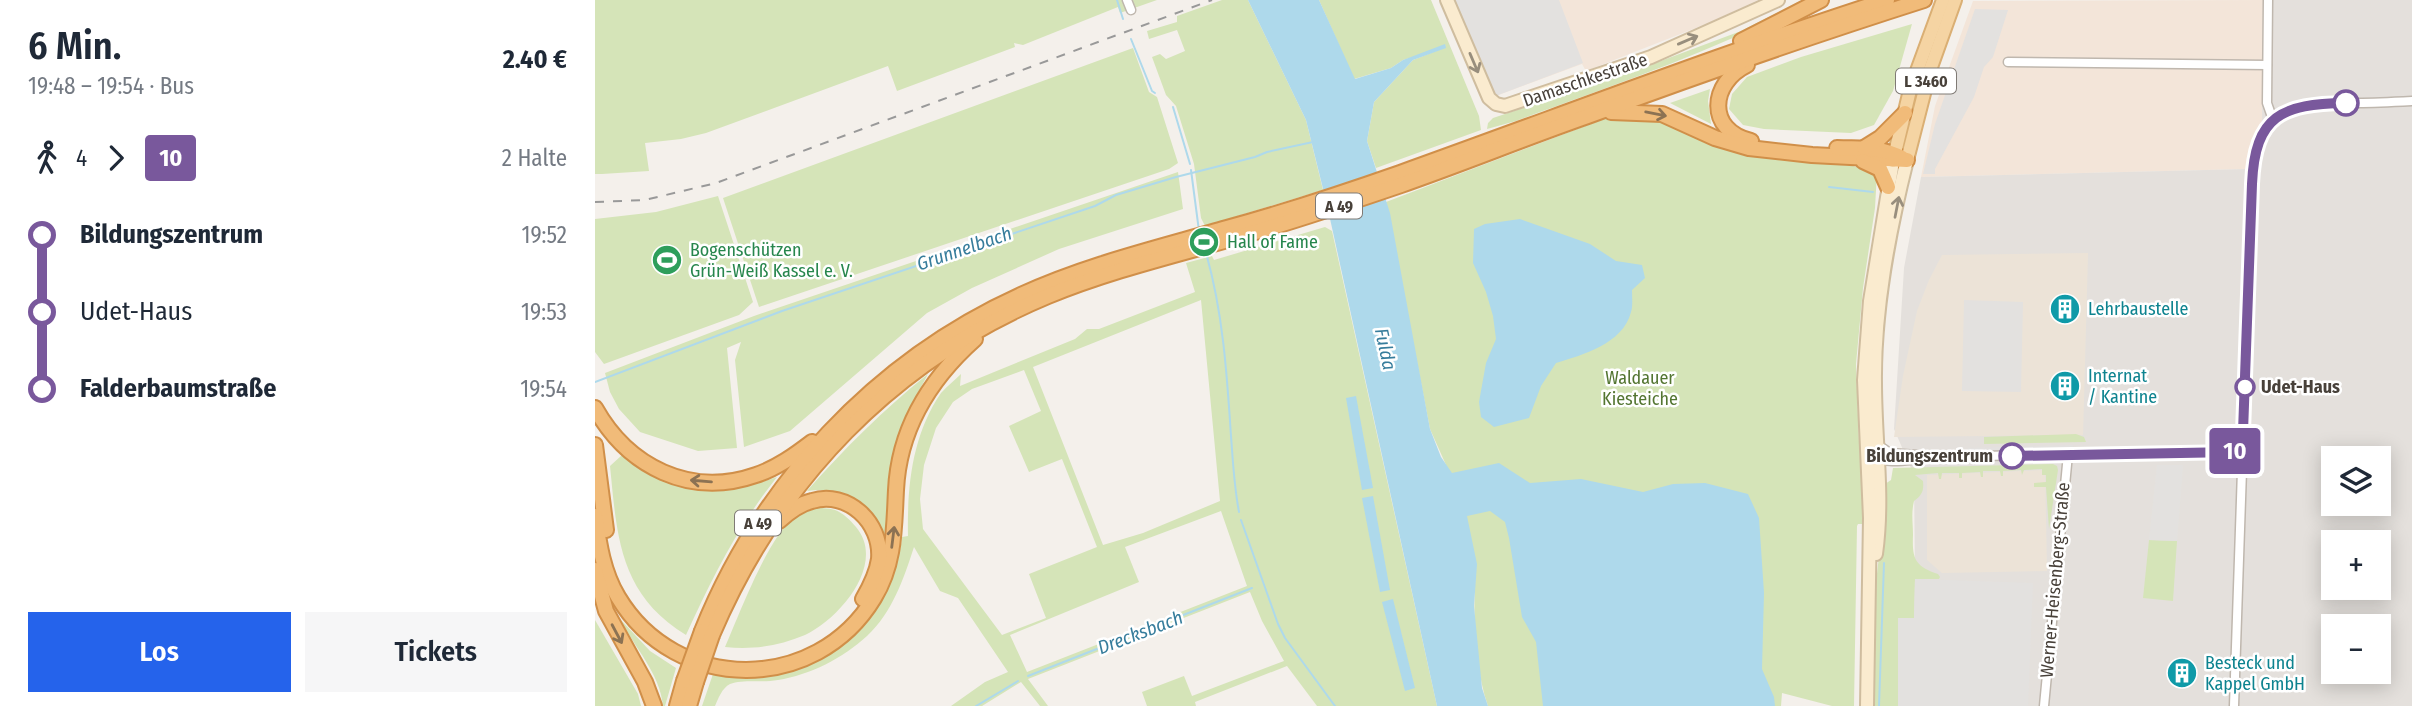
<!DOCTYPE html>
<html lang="de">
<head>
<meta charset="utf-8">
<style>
  body { margin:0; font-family:"Fira Sans Condensed",sans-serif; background:#f6f6f7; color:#1f2937; height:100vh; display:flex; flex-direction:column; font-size:26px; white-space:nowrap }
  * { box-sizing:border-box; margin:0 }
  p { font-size:23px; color:#747a83 }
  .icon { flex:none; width:38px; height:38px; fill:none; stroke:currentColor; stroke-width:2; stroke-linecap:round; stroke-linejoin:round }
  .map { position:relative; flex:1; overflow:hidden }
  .panel { display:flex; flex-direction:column; background:#fff; width:595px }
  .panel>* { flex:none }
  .badge { padding:0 14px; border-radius:5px; font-size:24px; line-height:46px }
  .fabs { position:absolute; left:1726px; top:446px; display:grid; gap:14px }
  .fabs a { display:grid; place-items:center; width:70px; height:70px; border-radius:0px; background:#fff; box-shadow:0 4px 18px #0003; font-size:35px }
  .map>.badge { position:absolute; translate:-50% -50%; box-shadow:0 0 0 4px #fff }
  .legs { display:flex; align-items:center; gap:10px; height:77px; padding:0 28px; font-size:23px }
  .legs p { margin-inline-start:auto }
  .overview { display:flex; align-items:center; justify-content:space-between; height:119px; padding:0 28px }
  h1 { font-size:38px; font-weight:600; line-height:52px }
  .cta { display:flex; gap:14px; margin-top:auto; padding:14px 28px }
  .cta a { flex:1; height:80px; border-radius:0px; background:#2563eb; color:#fff; font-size:28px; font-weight:600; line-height:80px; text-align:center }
  .cta a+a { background:#f6f6f7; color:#1f2937 }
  ul { padding:0 28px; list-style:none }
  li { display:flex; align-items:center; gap:24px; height:77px; font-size:26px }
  li i { display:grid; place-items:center; width:10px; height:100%; margin:0 9px; background:currentColor }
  li i::after { content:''; width:18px; height:18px; margin:-9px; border:5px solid; border-radius:50%; background:#fff }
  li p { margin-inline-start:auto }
  li:first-child i { background:linear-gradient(#0000 50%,currentColor 0) }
  li:last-child i { background:linear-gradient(currentColor 50%,#0000 0) }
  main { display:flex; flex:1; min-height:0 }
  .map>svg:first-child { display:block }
</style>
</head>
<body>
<main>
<section class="panel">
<div class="overview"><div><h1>6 Min.</h1><p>19:48 – 19:54 · Bus</p></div><b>2.40 €</b></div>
<div class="legs"><svg class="icon" aria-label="walk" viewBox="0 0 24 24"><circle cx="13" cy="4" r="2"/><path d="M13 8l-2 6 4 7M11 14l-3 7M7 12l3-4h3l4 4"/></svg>4<svg class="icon" aria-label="forward" viewBox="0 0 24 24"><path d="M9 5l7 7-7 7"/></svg><b class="badge" style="background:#79589c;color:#fff">10</b><p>2 Halte</p></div>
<ul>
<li><i style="color:#79589c"></i><b>Bildungszentrum</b><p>19:52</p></li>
<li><i style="color:#79589c"></i><span>Udet-Haus</span><p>19:53</p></li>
<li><i style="color:#79589c"></i><b>Falderbaumstraße</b><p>19:54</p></li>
</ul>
<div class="cta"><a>Los</a><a>Tickets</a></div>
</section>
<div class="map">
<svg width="1817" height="706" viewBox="0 0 1817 706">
  <rect width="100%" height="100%" fill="#f4f0eb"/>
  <g fill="#f3e5d9">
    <polygon points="857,0 1163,0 1116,22 991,71 987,64 898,97"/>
    <polygon points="1668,0 1667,124 1660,136 1652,169 1326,177 1340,106 1378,1"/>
  </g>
  <path fill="#e4e0dc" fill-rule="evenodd" d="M1668 0H1817V706H1303L1320 579 1319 475 1299 429 1309 268 1326 177 1652 169 1660 136 1667 124ZM1738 458H1783V504H1738ZM1738 542H1783V588H1738ZM1738 626H1783V672H1738Z"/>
  <g fill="#ece3d7">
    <polygon points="1493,253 1488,435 1299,437 1308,376 1322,311 1334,280 1347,255"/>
    <polygon points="1450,470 1452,571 1347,573 1332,560 1332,475"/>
  </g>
  <g fill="#d5e4b8" fill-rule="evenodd">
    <polygon points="0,0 562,0 525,13 523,7 428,45 419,43 420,47 302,91 293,66 111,133 86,139 50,143 54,171 7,174 0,174"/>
    <polygon points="627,0 653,0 711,120 728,190 610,226 606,218 599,164 581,106 571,95 557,57 565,54 571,59 590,51 582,30 554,39 552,31 582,22 582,16"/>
    <polygon points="724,0 836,0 884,116 886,130 781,168 772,141 779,102 818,60 851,47 808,60 796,68 759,79"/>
    <path d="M1207 0H1215C1122 51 1020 84 921 121L892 129 893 123 898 118 1047 68 1146 31Z"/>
    <polygon points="1317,24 1298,91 1279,125 1256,133 1169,129 1148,125 1134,109 1137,94 1152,77 1206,57"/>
    <polygon points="538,48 554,92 562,97 583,163 574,169 164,307 128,198"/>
    <polygon points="1115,89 1113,101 1116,124 1075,103"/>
    <path d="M1024 116 1056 117 1119 145 1179 159 1258 166 1282 172 1280 208 1268 288 1261 364 1264 442 1268 464 1267 524H1263L1262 526 1259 706H1237L1187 693 1186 706H893C881 672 878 623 880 587L851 465 835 429 791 202 1006 120Z"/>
    <polygon points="583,172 588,209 464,249 377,288 332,313 195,431 149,447 140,360 146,342 132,348 142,448 103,451 45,432 24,409 15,392 10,373 159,316"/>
    <polygon points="123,196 158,302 144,315 9,364 0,352 0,219 61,212"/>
    <path d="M730 227 737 231 842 706H722L692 666 600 702 601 706H552L547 692 589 676 597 696 689 661 667 621 655 592 433 679 453 706H445L426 682 387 706H356L390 682 413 672 363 598 345 591 319 547C309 578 297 613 272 636 248 658 215 675 183 680 168 683 148 679 135 684 127 688 123 699 120 706H107L118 674C212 689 296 634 307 537L313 536C312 487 317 435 346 393 352 386 360 380 366 374L365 386 480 339 492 329H504L600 292 591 263 617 256 619 260ZM606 300 625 501 548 533 508 545 438 367ZM429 370 446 411 414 426 434 472 467 459 502 547 434 574 451 618 407 635 328 529 325 499 329 465 341 428 358 402 377 389ZM626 511 652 586 432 672 415 635 544 582 530 547Z"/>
    <path d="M333 374 312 413 297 458 291 544C282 505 251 485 212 491 250 448 288 410 333 374Z"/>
    <polygon points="1481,434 1489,437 1491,442 1389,444 1389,437"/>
    <path d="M27 455C79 493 121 499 182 477 143 526 117 578 91 635 24 594 22 536 15 466Z"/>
    <path d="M1458 464 1462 466 1463 470 1454 529 1451 487H1439V483L1451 482V475H1447V469L1429 470 1427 475 1426 470 1408 471V476H1406L1405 471H1388V477H1386L1385 472 1367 473V478H1364V473H1347L1346 479H1344L1343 473 1320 475 1328 481C1329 491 1327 495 1319 501 1316 513 1318 523 1318 535 1317 559 1320 566 1343 574L1345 577 1344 579H1320L1319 618H1303V706H1277L1279 600 1289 512 1290 484 1296 480 1298 468Z"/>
    <path d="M218 507C225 508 233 508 240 510 248 513 255 520 261 527 292 564 244 619 210 635 184 646 158 650 130 647 145 613 174 533 203 514 208 511 214 509 218 507Z"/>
    <polygon points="1554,540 1582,541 1578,601 1548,598"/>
    <polygon points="0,620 43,694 46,706 0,706"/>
    <path d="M26 620 55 651 81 668 70 706H68C65 673 40 649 26 620Z"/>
  </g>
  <g fill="#e3e1df">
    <polygon points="857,0 964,0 988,63 898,97"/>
    <polygon points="1380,9 1413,10 1398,57 1389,67 1379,97 1340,169 1340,174 1328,174 1340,124"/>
    <polygon points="1369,300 1428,302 1426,392 1367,391"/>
    <polygon points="1478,445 1478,450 1373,452 1373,448"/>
    <polygon points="1562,465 1588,465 1582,541 1554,540"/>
    <polygon points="1320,579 1438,583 1433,706 1303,706 1303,618 1319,618"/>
  </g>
  <g fill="#aed9eb">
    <polygon points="653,0 724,0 760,79 796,68 808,60 850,44 851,48 818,60 779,102 772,141 795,213 835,429 846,457 857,473 904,463 935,483 986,479 1048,492 1078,484 1110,483 1153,494 1164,518 1169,593 1167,669 1179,697 1180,706 948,706 941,642 927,617 914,538 910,522 895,511 872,516 882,564 879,606 887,688 893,706 842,706 732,205 711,120"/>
    <path d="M925 219 995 244 1021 261 1047 265 1050 278 1037 290C1037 297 1038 306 1036 312 1028 344 987 355 961 363L946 386 934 418 899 427 886 417 884 402 891 363 901 339 898 316 891 292 878 263 879 229 890 224Z"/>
    <polygon points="761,396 778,488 767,490 751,398"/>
    <polygon points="778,496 795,590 785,592 767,498"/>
    <polygon points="798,599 820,688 810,691 787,602"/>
  </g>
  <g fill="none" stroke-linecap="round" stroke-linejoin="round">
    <g stroke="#aed9eb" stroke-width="2">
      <polyline points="522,0 528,19"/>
      <polyline points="536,39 557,91 560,93"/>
      <polyline points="578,107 595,164"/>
      <polyline points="596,170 604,231"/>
      <polyline points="1234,187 1278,192"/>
      <path d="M611 253C628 312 632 375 636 436 638 462 639 486 644 512"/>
      <polyline points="0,382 187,311 500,206 521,195 581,177 660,157 672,152 718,142"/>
      <polyline points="646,520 683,624 690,638 740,706"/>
      <polyline points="433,676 657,588"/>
      <polyline points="381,706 423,681"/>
      <polyline points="1284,706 1289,563"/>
    </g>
    <g stroke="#bfb7ae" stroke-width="11">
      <g id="street">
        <polyline points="532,0 536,10"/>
        <polyline points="1673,0 1672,103 1678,120"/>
        <polyline points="1413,62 1672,65"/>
        <path d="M1283 445 1295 453 1348 457 1632 450C1643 451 1647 460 1647 470L1639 706"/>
        <path d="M1639 452 1648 435 1657 184C1658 169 1657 154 1663 141 1680 101 1727 104 1763 103 1781 103 1799 102 1817 101"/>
        <path d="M1280 457C1292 464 1312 460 1326 459"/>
        <polyline points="1449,706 1473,454"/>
      </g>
    </g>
    <g stroke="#cfbd9f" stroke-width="16">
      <g id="secondary">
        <polyline points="852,0 894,98 901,104 910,106 1056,57 1183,0"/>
        <path d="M1281 554C1289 497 1280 441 1280 383 1279 309 1294 232 1312 160"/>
        <polyline points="1272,706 1275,518 1269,380 1275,301 1298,161"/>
      </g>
    </g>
    <g stroke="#daaf74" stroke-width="16">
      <g id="primary">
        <polyline points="1312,160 1335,70 1360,0"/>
        <polyline points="1298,161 1315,90 1348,0"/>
      </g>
    </g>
    <g stroke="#d08f49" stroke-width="18">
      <g id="highway">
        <polyline points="1146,41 1226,0"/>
        <path d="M1152 65C1115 83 1111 130 1156 141"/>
        <polyline points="1016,112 1067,114 1120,138 1154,148 1217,155 1312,160"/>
        <path d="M1242 148C1266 149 1285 146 1307 158"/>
        <polyline points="1269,148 1285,138 1310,113"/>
        <polyline points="1268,161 1285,169 1293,187"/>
        <path d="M0 408C33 467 95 498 161 475 182 468 200 455 217 442"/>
        <polyline points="0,445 11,530"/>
        <path d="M0 516C4 544 8 572 23 597 81 694 221 694 279 598 300 564 299 528 301 490 304 428 335 379 380 339"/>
        <path d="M184 521C194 512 204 504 217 501 252 490 287 522 284 559 282 573 275 587 268 599"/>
        <polyline points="0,570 11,611 50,682 59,706"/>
        <path d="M107 631C166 484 280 361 426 295 491 265 563 248 632 228 690 212 748 193 805 173 967 115 1127 53 1292 0"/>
        <path d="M117 635C183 480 297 361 453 296 521 268 594 252 664 231 712 217 759 201 806 185 869 163 930 138 993 116 1104 75 1216 36 1329 0"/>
        <polyline points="82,706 89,681"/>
        <polyline points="94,706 101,682"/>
      </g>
    </g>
    <use href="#street" stroke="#fff" stroke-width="8"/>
    <use href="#secondary" stroke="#faebcf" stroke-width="12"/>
    <use href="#primary" stroke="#f5d4a3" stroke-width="12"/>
    <use href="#highway" stroke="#f1bb79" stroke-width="14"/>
    <polyline stroke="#999" stroke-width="2" stroke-dasharray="9 9" stroke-linecap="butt" points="0,202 50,200 121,183 617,0"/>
    <g stroke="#d08f49" stroke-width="18" stroke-linecap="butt">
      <g id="highway-bridge">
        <polyline points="89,681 107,631"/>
        <polyline points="101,682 117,635"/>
      </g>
    </g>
    <use href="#highway-bridge" stroke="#f1bb79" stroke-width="14"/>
  </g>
  <defs><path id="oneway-shaft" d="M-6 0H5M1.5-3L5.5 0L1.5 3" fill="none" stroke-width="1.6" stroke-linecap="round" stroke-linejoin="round" transform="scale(1.75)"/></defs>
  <g stroke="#988e7d">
    <use href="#oneway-shaft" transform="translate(1093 40) rotate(-23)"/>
    <use href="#oneway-shaft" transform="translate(879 63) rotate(67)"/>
    <use href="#oneway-shaft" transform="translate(1302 207) rotate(-79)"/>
  </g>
  <g stroke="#8c7253">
    <use href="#oneway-shaft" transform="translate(1061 114) rotate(11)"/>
    <use href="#oneway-shaft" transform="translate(106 481) rotate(-175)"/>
    <use href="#oneway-shaft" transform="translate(298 537) rotate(-83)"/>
    <use href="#oneway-shaft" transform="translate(22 634) rotate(62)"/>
  </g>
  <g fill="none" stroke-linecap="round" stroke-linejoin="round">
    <g stroke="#fff" stroke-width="16">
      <path id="line-1" d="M1417 456 1639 452 1646 441 1648 432 1657 184C1660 115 1687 104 1751 103"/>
    </g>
    <use href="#line-1" stroke="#79589c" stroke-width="10"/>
  </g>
  <defs>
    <g id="stadium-disc" transform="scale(1.575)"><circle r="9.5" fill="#2e9e5b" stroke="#fff"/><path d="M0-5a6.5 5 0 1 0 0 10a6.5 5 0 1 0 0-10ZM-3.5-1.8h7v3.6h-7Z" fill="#fff"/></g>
    <g id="building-disc" transform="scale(1.575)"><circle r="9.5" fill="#0f9aa8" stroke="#fff"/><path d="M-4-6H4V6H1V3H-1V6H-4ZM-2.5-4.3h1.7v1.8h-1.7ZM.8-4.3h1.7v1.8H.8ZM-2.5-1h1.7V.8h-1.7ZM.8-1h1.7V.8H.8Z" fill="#fff"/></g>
  </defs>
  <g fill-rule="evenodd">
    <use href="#stadium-disc" x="609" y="242"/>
    <use href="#stadium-disc" x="72" y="260"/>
    <use href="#building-disc" x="1470" y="309"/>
    <use href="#building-disc" x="1470" y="386"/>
    <use href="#building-disc" x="1587" y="673"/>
  </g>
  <g fill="#fff" stroke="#79589c" stroke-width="3.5">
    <circle cx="1751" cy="103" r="12"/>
    <circle cx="1650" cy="387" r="9"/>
    <circle cx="1417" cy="456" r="12"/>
  </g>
  <g text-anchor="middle" stroke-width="5" stroke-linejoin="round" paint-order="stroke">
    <g fill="#fff" stroke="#7f7a75" stroke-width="2">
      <rect x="1301" y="68.5" width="60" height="25" rx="5"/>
      <rect x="721" y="193.5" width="46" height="25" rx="5"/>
      <rect x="140" y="510.5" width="46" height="25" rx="5"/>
    </g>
    <g font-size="16" font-weight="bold" fill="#48413a">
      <text x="1331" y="87">L 3460</text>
      <text x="744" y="212">A 49</text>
      <text x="163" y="529">A 49</text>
    </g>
    <g font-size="18" fill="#48413a" stroke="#fff">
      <text transform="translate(990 80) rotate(-19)" y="6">Damaschkestraße</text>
      <text transform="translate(1460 580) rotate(-85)" y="6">Werner-Heisenberg-Straße</text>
    </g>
    <g font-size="18" fill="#27864d" stroke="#fff" text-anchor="start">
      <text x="632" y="248">Hall of Fame</text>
      <text x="95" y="256">Bogenschützen<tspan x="95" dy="21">Grün-Weiß Kassel e. V.</tspan></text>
    </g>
    <g font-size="18" fill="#0d838f" stroke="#fff" text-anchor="start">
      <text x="1493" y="315">Lehrbaustelle</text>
      <text x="1493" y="382">Internat<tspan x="1493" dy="21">/ Kantine</tspan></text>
      <text x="1610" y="669">Besteck und<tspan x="1610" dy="21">Kappel GmbH</tspan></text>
    </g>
    <g font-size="18" fill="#537531" stroke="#fff">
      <text x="1045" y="384">Waldauer<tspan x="1045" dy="21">Kiesteiche</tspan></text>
    </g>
    <g font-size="18" font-weight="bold" fill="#48413a" stroke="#fff" text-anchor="start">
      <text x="1666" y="393">Udet-Haus</text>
      <text x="1398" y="462" text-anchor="end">Bildungszentrum</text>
    </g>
    <g font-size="19" font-style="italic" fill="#377d9c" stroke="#fff">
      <text transform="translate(369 248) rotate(-19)" y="7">Grunnelbach</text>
      <text transform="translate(791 349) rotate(78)" y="7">Fulda</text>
      <text transform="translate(545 632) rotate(-21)" y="7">Drecksbach</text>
    </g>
  </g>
</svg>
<div class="fabs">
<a><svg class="icon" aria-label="layers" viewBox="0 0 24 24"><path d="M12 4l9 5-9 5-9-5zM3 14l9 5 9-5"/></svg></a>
<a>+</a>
<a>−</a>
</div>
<b class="badge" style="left:1640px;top:451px;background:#79589c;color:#fff">10</b>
</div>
</main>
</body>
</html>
